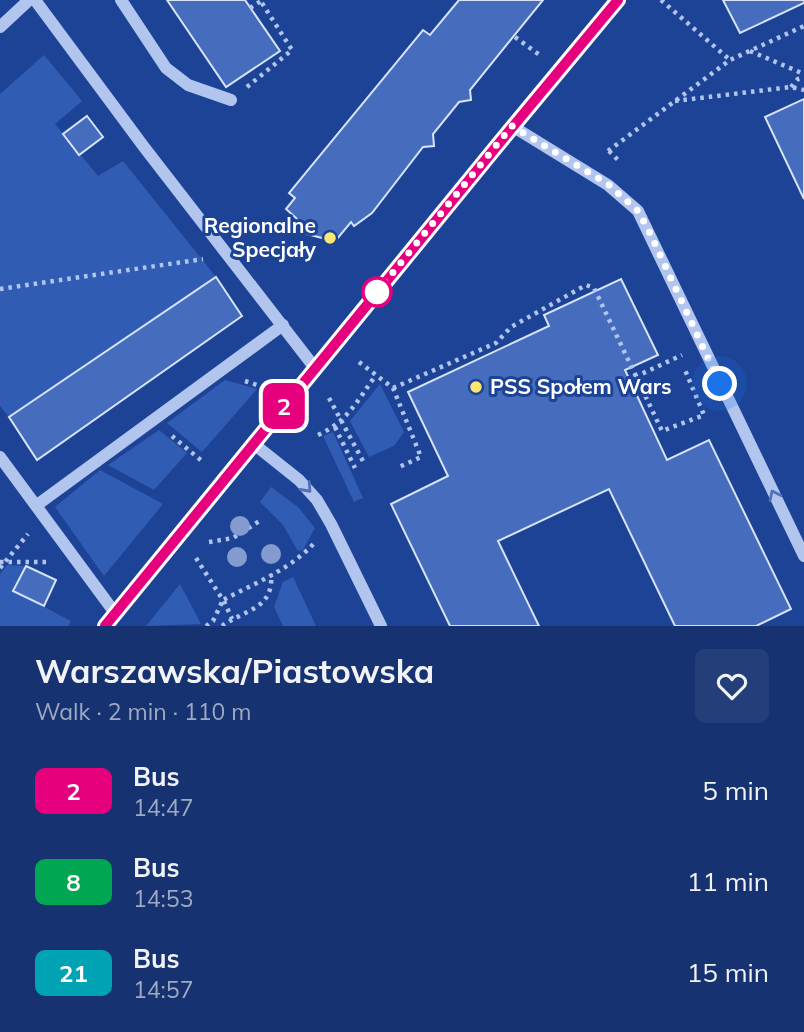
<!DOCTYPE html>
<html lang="en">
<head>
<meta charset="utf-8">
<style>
  body { margin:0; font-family:Mulish,sans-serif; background:#233e78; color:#f1f3f6; height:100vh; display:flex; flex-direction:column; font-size:26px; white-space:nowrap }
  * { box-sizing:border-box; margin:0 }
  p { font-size:23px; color:#9eaac3 }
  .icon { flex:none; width:38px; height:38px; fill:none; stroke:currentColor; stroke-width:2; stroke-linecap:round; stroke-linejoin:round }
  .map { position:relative; height:626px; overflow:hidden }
  .drawer { display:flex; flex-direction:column; background:#163270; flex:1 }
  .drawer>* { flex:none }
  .badge { padding:0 14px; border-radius:10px; font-size:24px; line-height:46px }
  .you { position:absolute; width:35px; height:35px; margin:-18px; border:5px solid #fff; border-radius:50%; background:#1a73e8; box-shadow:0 0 0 10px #1a73e833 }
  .map>.badge { position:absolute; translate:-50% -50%; box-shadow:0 0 0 4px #fff }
  .round { display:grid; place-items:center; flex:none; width:74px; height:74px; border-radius:10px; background:#233e78 }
  .head { display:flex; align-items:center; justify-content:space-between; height:119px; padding:0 35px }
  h1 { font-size:33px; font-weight:700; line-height:52px }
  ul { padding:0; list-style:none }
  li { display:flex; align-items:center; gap:21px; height:91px; padding:0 35px }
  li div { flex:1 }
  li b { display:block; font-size:26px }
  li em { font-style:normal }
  li .badge { min-width:77px; font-weight:700; text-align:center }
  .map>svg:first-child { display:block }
</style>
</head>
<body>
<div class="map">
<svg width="804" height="626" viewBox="0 0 804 626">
  <rect width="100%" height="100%" fill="#1d4396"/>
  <g fill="#315cb4">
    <polygon points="44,55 82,101 55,124 98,176 123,161 216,277 9,417 0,406 0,94"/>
    <polygon points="225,380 257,389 202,452 167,423"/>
    <polygon points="380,384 404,432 394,446 369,457 350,421"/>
    <polygon points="159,430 187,453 154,490 108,465"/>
    <polygon points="333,432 363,498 354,502 323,436"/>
    <polygon points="100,470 163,504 104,576 55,507"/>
    <polygon points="271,487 298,507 315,528 303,550 298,551 283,525 260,502"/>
    <polygon points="7,565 26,566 14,591 71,621 68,626 0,626 0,574"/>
    <polygon points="293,577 316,626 283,626 274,607 283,582"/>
    <polygon points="180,584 201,624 146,626"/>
  </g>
  <g fill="#456cbd" stroke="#d7e3fb" stroke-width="2">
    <polygon points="167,0 245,0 280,51 226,87"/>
    <polygon points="459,0 543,0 470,90 471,100 459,102 433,134 434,146 423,147 372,213 354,226 351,222 332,245 322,238 306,234 296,218 286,209 295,198 289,193 423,30 430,35"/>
    <polygon points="723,0 804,0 804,3 740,33"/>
    <polygon points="804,99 804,199 765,117"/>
    <polygon points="87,116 103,137 79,155 63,134"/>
    <polygon points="216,277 242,316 37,460 9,417"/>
    <polygon points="621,279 658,355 625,370 667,460 709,440 791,609 756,626 675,626 609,489 498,541 539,626 450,626 391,504 448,476 408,392 549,326 544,315"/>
    <polygon points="26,566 56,580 44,606 13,591"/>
  </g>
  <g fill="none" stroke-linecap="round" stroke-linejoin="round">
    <g stroke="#b1c5ef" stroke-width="4.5" stroke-dasharray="3.5 5" stroke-linecap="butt">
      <polyline points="661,0 730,60"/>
      <polyline points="250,8 261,1"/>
      <polyline points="515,37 541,56"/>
      <polyline points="750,51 804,74"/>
      <polyline points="247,87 292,50 260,0"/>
      <polyline points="791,87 798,79 804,77"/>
      <polyline points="675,101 791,87 804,90"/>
      <polyline points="608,151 730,60 804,26"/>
      <polyline points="609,151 621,163"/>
      <polyline points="0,289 203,259"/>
      <polyline points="359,362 393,388 421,457 399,467"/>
      <polyline points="635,377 682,355"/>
      <polyline points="245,381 266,388"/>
      <polyline points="393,388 496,343 511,327 586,285 594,288 662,431 704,415 685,370"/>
      <polyline points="329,398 364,463"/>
      <polyline points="335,427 355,468"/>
      <path d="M318 435C347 422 358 400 376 375"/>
      <polyline points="172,436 203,462"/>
      <polyline points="209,542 233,538 261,520"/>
      <path d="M196 558 223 600C255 583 292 569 316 541"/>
      <polyline points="0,562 48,562"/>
      <polyline points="0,568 28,534"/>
      <polyline points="224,601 232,619"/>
      <polyline points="206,626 213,621 223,600"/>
      <path d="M222 626C246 609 274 609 271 574"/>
    </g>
    <g stroke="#b1c5ef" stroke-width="12">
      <polyline points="35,0 144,147 315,368"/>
      <polyline points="121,0 166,68 188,85 231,100"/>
      <polyline points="0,27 29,0"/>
      <polyline points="512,126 608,185 638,211 804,556"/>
      <polyline points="255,445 299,480 317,500 331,524 381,626"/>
      <polyline points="0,457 115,613"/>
      <polyline points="37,505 283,325"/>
      <polyline points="105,626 512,126 619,0"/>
    </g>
  </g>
  <g fill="#839bce">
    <circle cx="240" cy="526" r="10"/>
    <circle cx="271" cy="554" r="10"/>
    <circle cx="237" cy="557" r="10"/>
  </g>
  <defs><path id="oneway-chevron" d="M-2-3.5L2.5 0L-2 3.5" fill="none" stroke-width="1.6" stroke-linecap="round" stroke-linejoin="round" transform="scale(1.75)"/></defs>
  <g stroke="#5170b5">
    <use href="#oneway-chevron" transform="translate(307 488) rotate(48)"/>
    <use href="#oneway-chevron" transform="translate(774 495) rotate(-116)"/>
  </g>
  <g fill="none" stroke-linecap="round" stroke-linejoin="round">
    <g stroke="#fff" stroke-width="16">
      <polyline id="line" points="105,626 496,147 618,0"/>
    </g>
    <use href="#line" stroke="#e6007e" stroke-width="10"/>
    <polyline stroke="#fff" stroke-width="7" stroke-dasharray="0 12.6" points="377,292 512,126 608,184 638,211 649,231 720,384"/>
  </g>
  <g fill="#ffe76f" stroke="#1d4396" stroke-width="2.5">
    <circle cx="330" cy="238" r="7"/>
    <circle cx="476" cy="387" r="7"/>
  </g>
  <circle fill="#fff" stroke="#e6007e" stroke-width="3.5" cx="377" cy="292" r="14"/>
  <g text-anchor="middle" stroke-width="6" stroke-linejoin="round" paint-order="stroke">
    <g font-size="21" font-weight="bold" fill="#fff" stroke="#1d4396" text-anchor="end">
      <text x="316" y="233">Regionalne<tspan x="316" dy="24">Specjały</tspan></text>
      <text x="490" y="394" text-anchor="start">PSS Społem Wars</text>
    </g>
  </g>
</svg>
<div class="you" style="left:720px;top:384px"></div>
<b class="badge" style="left:284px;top:406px;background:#e6007e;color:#fff">2</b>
</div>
<section class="drawer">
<div class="head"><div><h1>Warszawska/Piastowska</h1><p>Walk · 2 min · 110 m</p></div><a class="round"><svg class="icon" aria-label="heart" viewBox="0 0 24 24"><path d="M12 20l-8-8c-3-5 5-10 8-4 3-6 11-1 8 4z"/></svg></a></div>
<ul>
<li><span class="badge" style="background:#e6007e;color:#fff">2</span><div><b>Bus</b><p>14:47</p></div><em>5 min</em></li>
<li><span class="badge" style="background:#00a651;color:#fff">8</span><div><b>Bus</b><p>14:53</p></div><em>11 min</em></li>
<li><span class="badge" style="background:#00a3b4;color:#fff">21</span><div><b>Bus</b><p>14:57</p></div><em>15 min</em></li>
</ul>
</section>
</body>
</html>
